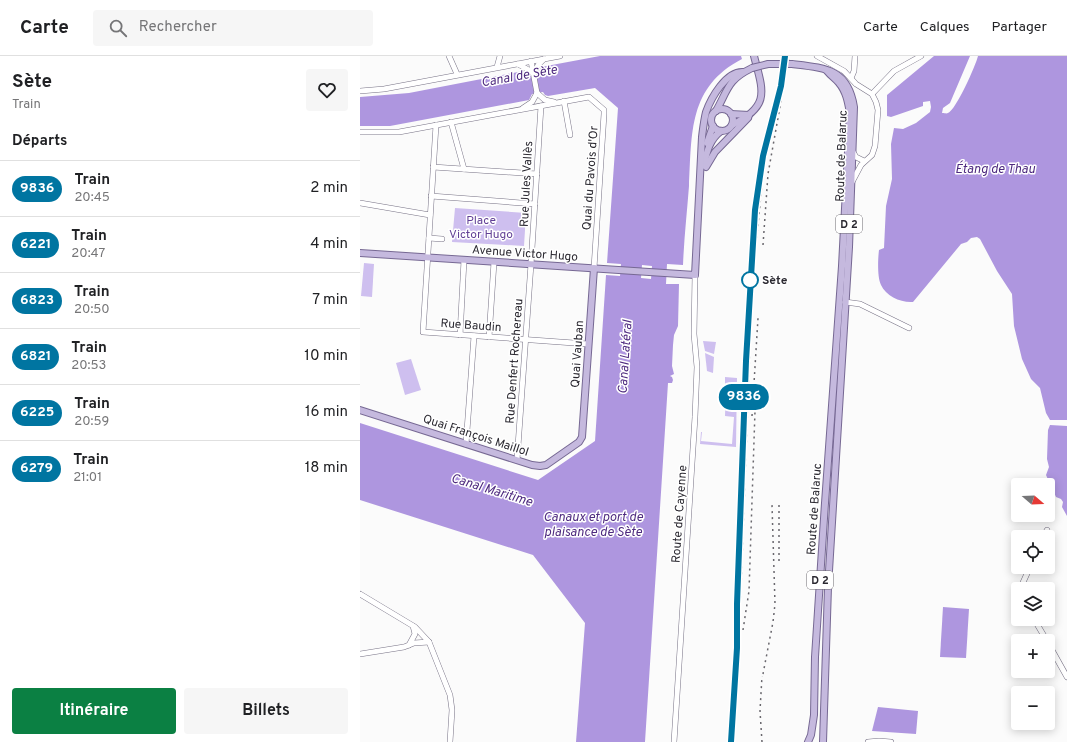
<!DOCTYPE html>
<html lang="fr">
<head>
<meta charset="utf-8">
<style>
  body { margin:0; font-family:Overpass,sans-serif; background:#f6f6f6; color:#202124; height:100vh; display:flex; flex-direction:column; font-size:15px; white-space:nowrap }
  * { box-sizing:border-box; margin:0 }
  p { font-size:13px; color:#757577 }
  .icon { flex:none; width:22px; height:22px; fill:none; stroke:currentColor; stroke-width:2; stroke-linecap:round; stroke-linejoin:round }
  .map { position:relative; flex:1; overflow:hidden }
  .details { display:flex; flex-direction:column; background:#fff; width:360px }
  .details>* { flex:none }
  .badge { padding:0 8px; border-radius:13px; font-size:14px; line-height:26px }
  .needle { width:26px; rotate:109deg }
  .buttons { position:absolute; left:651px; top:422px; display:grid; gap:8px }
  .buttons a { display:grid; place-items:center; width:44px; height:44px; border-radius:4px; background:#fff; box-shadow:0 2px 10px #0003; font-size:20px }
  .map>.badge { position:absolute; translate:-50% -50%; box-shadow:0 0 0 2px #fff }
  h2 { padding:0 12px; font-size:15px; line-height:36px }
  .round { display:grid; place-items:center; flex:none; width:42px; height:42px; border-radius:4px; background:#f6f6f6 }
  .summary { display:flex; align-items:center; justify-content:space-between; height:68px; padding:0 12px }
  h1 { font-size:19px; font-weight:700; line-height:30px }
  .action { display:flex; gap:8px; margin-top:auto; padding:8px 12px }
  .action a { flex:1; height:46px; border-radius:4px; background:#0b8043; color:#fff; font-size:16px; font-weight:700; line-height:46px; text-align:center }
  .action a+a { background:#f6f6f6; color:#202124 }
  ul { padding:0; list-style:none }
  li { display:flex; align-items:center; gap:12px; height:56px; padding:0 12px; border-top:1px solid #e0e0e0 }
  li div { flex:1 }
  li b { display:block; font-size:15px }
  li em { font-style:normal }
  li .badge { min-width:44px; font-weight:700; text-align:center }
  header { display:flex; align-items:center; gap:24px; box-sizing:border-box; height:56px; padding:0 20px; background:#fff; border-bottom:1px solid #e0e0e0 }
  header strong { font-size:19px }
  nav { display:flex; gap:22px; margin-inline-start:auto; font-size:14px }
  .search { width:280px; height:36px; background:#f6f6f6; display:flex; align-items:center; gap:10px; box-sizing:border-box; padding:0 14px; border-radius:4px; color:#757577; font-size:15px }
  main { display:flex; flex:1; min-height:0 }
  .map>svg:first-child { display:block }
</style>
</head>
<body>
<header>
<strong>Carte</strong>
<div class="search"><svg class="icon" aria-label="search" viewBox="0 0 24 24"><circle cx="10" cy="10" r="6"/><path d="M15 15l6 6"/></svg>Rechercher</div>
<nav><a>Carte</a><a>Calques</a><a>Partager</a></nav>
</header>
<main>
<section class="details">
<div class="summary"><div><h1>Sète</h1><p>Train</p></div><a class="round"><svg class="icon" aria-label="heart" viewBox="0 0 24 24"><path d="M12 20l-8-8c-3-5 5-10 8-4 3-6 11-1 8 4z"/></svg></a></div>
<h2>Départs</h2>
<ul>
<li><span class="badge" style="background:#0075a1;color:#fff">9836</span><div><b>Train</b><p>20:45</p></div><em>2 min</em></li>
<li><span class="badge" style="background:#0075a1;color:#fff">6221</span><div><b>Train</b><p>20:47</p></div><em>4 min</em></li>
<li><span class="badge" style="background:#0075a1;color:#fff">6823</span><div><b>Train</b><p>20:50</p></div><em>7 min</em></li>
<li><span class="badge" style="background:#0075a1;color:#fff">6821</span><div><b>Train</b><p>20:53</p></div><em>10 min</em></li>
<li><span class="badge" style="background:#0075a1;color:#fff">6225</span><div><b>Train</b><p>20:59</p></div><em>16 min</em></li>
<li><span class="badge" style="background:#0075a1;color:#fff">6279</span><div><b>Train</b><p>21:01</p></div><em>18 min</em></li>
</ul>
<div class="action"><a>Itinéraire</a><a>Billets</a></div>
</section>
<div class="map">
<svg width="707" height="686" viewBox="0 0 707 686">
  <rect width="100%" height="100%" fill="#fbfbfb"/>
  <g fill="#cebfef">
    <polygon points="95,152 166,157 164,190 92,186"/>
    <polygon points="4,207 14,208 12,241 1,240"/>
    <polygon points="343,285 356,286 354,298 345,295"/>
    <polygon points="345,297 354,301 353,317 347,315"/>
    <polygon points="51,303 61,334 45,339 36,307"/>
    <polygon points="365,321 377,322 376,391 340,388 341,376 342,376 341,385 372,388 374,361 365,360 366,329 365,329"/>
  </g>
  <g fill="#ae96df" fill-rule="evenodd">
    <path d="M240 0H381L382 3C328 31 332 77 329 130 327 156 324 183 323 209L307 208 306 228H319L318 270 314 279 313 289 312 310 314 318 310 320 312 321 313 324 312 327H308L285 686H216L225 567 173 499 0 444V367L178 424 235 385 246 219 260 220 261 208 247 207 258 52 235 32 188 40 185 39 183 36 172 38 169 44 30 70H0V41L49 37 163 15 168 18 179 16 181 11ZM282 209 292 210 291 223 281 222Z"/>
    <path d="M574 0H610L590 47 583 52 582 57C585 57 586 58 588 57 596 54 616 9 618 0H707V364H690L686 357 680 332 671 323 662 303 654 270 652 238 637 215 620 183 617 181 611 182 607 186 601 188 553 246C541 247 526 240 521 229 517 221 518 202 519 194L524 192 526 150 532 123 531 88 534 72 543 73 556 67 570 56 571 51 570 45 563 46V50L531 61 527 60V39Z"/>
    <polygon points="690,369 707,370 707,460 702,451 703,446 701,443 696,441 686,419 689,411 687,403 688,374"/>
    <polygon points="583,551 609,553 606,602 580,601"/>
    <polygon points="518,651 558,655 556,678 512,675"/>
  </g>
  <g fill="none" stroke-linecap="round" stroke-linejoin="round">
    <g stroke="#777285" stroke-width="6">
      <g id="minor">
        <polyline points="89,0 97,18"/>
        <polyline points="457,0 484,15 496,28 512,38 516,46 518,54 515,90 512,99 501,109 492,126"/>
        <polyline points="171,5 177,37"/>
        <polyline points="158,8 174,17"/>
        <polyline points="137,11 140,0"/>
        <polyline points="174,17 178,9 184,3"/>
        <polyline points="491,22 494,15 495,0"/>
        <polyline points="0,35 24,33 200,0"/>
        <polyline points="177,37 185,44 194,46"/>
        <polyline points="512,38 534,15 561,0"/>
        <polyline points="204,45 210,79"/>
        <polyline points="163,52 172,46 177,37"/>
        <polyline points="91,66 104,113"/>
        <polyline points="76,69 63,276 228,288"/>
        <polyline points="0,76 39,76 229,41 244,54 244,58 234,212"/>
        <polyline points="493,96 496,101 504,105"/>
        <polyline points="73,111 177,118"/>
        <polyline points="71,140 175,148"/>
        <polyline points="0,147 70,159"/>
        <polyline points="69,182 82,183"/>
        <polyline points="485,246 500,248 549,272"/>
        <polyline points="100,279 104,204"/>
        <polyline points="129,281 134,206"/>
        <polyline points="106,388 114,280"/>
        <polyline points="157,404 171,208 181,50"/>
        <polyline points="684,481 687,474"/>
        <polyline points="660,533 670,511"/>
        <polyline points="0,538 55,571 69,586 90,639 92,654 90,686"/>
        <polyline points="674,563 687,585"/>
        <polyline points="688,587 707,621"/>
        <polyline points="49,589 55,578 53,570"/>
        <polyline points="0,598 44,591 54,587 69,586"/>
        <polyline points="314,686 335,361 337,311 334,278 335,219"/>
        <polyline points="508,686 519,685 531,686"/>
      </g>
    </g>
    <g stroke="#766893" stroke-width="8">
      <g id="major">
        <path d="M432 8C466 12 488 13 494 51L489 191 468 531 463 686"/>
        <circle cx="362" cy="64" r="11"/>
        <path d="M356 55C368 34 367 24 392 12"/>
        <polyline points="371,58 389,59"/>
        <path d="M372 69C411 50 403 35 394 0"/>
        <polyline points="347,87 353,70"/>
        <path d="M344 108C347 95 350 83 361 75"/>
        <polyline points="346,111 355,96 388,62"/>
        <path d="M0 197 335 219 342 81C343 73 344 64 346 56 351 42 366 15 383 16"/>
        <polyline points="0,354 172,409 180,410 186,409 219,386 222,381 234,212"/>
        <path d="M448 686 451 679 454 659 455 601 465 447 482 210 490 57C488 46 486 35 479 27 475 22 471 20 467 15"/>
      </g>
    </g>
    <use href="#minor" stroke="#fff" stroke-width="5"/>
    <use href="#major" stroke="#c5b9de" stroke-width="6"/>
    <g stroke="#69676d" stroke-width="1.5" stroke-dasharray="2 4" stroke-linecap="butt">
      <polyline points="399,123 405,93 415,52"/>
      <polyline points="396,188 403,118"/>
      <polyline points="403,189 408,118 429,0"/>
      <polyline points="392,360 398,262"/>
      <polyline points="419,449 419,507"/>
      <polyline points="383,574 389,535 395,355"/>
      <polyline points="403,618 413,566 415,548 412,449"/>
      <polyline points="371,686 381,532 391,262"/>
      <polyline points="402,686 400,655 402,620"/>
    </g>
    <g stroke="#766893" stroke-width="8" stroke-linecap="butt">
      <polyline id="major-bridge" points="392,12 408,8 432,8"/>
    </g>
    <use href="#major-bridge" stroke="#c5b9de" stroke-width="6"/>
  </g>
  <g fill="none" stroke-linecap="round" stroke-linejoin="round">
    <g stroke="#fff" stroke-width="9">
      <polyline id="line" points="371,686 377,592 377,548 386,305 395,154 403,100 421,30 425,0"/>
    </g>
    <use href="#line" stroke="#0075a1" stroke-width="6"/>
  </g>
  <circle fill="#fff" stroke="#0075a1" stroke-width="2" cx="390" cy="224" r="8"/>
  <g text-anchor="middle" stroke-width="3" stroke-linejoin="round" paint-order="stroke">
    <g fill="#fff" stroke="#6b696f" stroke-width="1">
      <rect x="476" y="159" width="26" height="18" rx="3"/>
      <rect x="447" y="515" width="26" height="18" rx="3"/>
    </g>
    <g font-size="11" font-weight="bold" fill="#2b2931">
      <text x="489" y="172">D 2</text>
      <text x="460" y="528">D 2</text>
    </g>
    <g font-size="12" fill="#2b2931" stroke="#fff">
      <text transform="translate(481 100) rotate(-88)" y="4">Route de Balaruc</text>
      <text transform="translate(230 122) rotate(-86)" y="4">Quai du Pavois d'Or</text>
      <text transform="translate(166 128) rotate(-87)" y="4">Rue Jules Vallès</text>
      <text transform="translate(165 197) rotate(4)" y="4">Avenue Victor Hugo</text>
      <text transform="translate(111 269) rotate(4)" y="4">Rue Baudin</text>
      <text transform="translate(217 298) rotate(-86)" y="4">Quai Vauban</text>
      <text transform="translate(154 305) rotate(-86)" y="4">Rue Denfert Rochereau</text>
      <text transform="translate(116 379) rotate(18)" y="4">Quai François Maillol</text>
      <text transform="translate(454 453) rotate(-86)" y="4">Route de Balaruc</text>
      <text transform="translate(319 458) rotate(-86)" y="4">Route de Cayenne</text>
    </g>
    <g font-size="12" fill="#613f96" stroke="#fff">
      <text x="121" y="168">Place<tspan x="121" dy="14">Victor Hugo</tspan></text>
    </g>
    <g font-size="12" font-weight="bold" fill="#2b2931" stroke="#fff" text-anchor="start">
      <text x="402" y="228">Sète</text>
    </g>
    <g font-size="13" font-style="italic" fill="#4e2a7f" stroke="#fff">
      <text transform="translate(159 19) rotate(-10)" y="5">Canal de Sète</text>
      <text x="635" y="117">Étang de Thau</text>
      <text transform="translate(264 301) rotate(-86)" y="5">Canal Latéral</text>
      <text transform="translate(132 433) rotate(17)" y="5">Canal Maritime</text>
      <text x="233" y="465">Canaux et port de<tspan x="233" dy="15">plaisance de Sète</tspan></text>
    </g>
  </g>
</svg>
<div class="buttons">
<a><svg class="needle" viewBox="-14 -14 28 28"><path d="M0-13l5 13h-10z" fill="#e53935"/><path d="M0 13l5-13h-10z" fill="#757577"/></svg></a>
<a><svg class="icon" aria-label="locate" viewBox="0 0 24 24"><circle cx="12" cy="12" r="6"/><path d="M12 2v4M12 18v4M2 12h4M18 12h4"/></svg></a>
<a><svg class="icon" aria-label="layers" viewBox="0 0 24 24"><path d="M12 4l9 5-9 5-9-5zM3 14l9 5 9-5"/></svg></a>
<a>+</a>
<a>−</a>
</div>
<b class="badge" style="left:384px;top:341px;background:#0075a1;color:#fff">9836</b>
</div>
</main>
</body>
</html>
